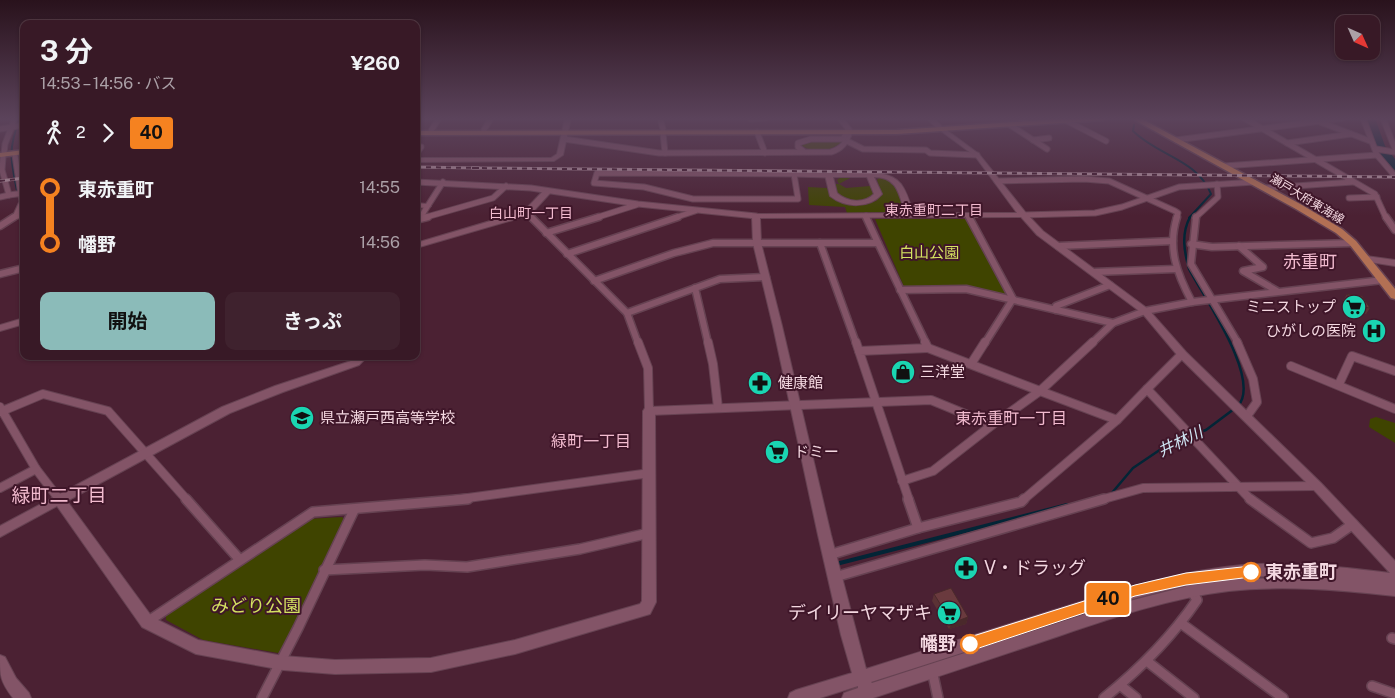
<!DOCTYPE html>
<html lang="ja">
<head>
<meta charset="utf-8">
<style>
  body { margin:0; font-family:"Public Sans","Noto Sans JP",sans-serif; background:#3f222e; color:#f1f3f6; height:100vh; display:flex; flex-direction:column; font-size:19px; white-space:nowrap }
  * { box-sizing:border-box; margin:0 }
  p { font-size:16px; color:#aba0a7 }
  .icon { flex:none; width:28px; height:28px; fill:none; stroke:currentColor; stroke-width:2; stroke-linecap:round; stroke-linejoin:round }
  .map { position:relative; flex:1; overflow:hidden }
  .side { position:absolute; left:20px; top:20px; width:400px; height:340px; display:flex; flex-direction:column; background:#381926; border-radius:10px; box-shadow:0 1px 4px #0004,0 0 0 1px #523843 }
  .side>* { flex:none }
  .badge { padding:0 10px; border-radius:4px; font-size:18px; line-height:32px }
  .needle { width:32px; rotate:135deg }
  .buttons { position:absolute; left:1335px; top:15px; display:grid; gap:10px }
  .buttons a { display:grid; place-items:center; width:45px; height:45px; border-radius:10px; background:#381926; box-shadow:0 1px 4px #0004,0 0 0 1px #523843; font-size:25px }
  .map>.badge { position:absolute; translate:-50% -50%; box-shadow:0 0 0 2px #fff }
  .legs { display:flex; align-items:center; gap:8px; height:55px; padding:0 20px; font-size:16px }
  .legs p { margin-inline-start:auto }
  .headline { display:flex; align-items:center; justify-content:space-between; height:85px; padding:0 20px }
  h1 { font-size:28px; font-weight:700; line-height:38px }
  .action { display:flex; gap:10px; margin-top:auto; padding:10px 20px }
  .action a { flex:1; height:58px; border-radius:10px; background:#8bbbb9; color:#111; font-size:20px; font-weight:700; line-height:58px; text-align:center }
  .action a+a { background:#3f222e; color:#f1f3f6 }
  ul { padding:0 20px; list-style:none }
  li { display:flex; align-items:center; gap:18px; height:55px; font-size:19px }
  li i { display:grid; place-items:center; width:8px; height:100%; margin:0 6px; background:currentColor }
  li i::after { content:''; width:12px; height:12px; margin:-6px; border:4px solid; border-radius:50%; background:#381926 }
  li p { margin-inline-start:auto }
  li:first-child i { background:linear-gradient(#0000 50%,currentColor 0) }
  li:last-child i { background:linear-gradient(currentColor 50%,#0000 0) }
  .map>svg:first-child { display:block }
</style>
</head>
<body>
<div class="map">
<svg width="1395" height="698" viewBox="0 0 1395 698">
  <rect width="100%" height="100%" fill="#4b2133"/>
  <g fill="#3f4400">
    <path d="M806 141H840L842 142C832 151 815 154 802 146L803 142Z"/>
    <path d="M841 177 850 178 839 184 846 188 870 186 874 195C864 205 849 200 838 194L834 184H839L837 180Z"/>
    <path d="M880 177 895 180 904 209 899 212 847 213 845 207 809 205 808 187 827 188 830 196C846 204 859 206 876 201L882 194 877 180Z"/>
    <polygon points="875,219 967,219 1008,296 969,287 905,289"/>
    <polygon points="1376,417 1395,423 1395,443 1369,427 1370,419"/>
    <polygon points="342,517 344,519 282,649 278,653 203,640 166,620 166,616 308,519"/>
  </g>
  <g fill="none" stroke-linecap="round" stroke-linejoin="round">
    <g stroke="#032536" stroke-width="2">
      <path d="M1134 125 1133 131C1158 156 1197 159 1211 194L1189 218"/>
      <path d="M18 195C11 161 7 151 20 118"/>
    </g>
    <g stroke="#032536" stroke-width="2.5">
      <path d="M1190 217C1181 234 1184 251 1189 269 1203 296 1262 379 1238 406"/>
      <polyline points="1111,494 1133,468 1170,443 1206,430 1234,409"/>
    </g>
    <polyline stroke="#032536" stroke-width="4" points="840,563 1067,505"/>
    <polygon fill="#032536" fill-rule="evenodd" points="1365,118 1375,118 1385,146 1395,159 1395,170 1391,169 1375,146"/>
    <g stroke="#664252" stroke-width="7">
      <g id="street-far3">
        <polyline points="660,118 663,129"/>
        <polyline points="930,118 939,127"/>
        <polyline points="1020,118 1025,121"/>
        <polyline points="1049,118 1051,119"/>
        <polyline points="1244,118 1375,194 1386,218"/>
        <polyline points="1363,118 1377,155 1395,176"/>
        <polyline points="1383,118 1395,149"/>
        <polyline points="751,119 766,118"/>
        <polyline points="1067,121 1106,141"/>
        <polyline points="1320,122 1370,141"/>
        <polyline points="1010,125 1047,149"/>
        <polyline points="0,129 24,125"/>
        <polyline points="484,130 491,118"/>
        <polyline points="431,131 439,118"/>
        <polyline points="757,132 765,153"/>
        <polyline points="663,133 665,153"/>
        <path d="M564 139 659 153 831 152C842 149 847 142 850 131L840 118"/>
        <polyline points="1033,140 1049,138"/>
        <polyline points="1176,140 1343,118"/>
        <polyline points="847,141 863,149 926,150 930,153 977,155"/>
        <polyline points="1287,143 1351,134"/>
        <polyline points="416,146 421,147 416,154"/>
        <polyline points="1376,149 1395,152"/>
        <polyline points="803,151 798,147 798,143 811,139 843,139 847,131"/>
        <polyline points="4,154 5,144 15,118"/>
        <polyline points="15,155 22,202 16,215"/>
        <polyline points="3,157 2,170 9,195 24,193"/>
        <polyline points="1224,166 1377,155"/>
        <polygon points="597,173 794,174 798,199 693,199 644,187 594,183"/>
        <polyline points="794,174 829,175"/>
        <polyline points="997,181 1084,179 1109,181 1175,211 1178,213 1176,218"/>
        <polyline points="416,182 531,188 638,204 756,216"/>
        <polyline points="1265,188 1353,182"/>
        <polyline points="0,197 9,195"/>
        <polyline points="1349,198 1377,197"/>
        <polyline points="527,213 532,218"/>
        <polyline points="1023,215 1095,213 1122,207 1179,187 1254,182"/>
        <polyline points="866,216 867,218"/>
        <polyline points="12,218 24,214"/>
        <polyline points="420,218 443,182"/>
        <polyline points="423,218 493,198 506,186"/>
        <polyline points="595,218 636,205"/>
        <polyline points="674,218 695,211"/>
        <polyline points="1195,218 1218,197 1217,184"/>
      </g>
    </g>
    <g stroke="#664252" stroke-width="9">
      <g id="street-far2">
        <polyline points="531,217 627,313 638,343"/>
        <polyline points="969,217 1013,299"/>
        <path d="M1177 217C1167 248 1177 274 1192 302"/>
        <polyline points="1196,217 1191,264 1238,343"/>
        <polyline points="1386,217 1395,230"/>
        <polyline points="419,219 421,217"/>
        <polyline points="416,220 428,217"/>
        <polyline points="0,226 14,217"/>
        <polyline points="546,233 599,217"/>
        <polyline points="820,243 856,343"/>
        <polyline points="878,243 926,343"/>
        <polyline points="1191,244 1212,247 1353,243"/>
        <polyline points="1058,246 1173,241"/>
        <polyline points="1239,246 1263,267 1243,271 1277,291"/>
        <polyline points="567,254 678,217"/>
        <polyline points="1094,272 1175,269"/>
        <polyline points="0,274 24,268"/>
        <polyline points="594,281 674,253 713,243 878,243 866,217"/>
        <polyline points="695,288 708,343"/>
        <polyline points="900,290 966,289 1113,323"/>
        <polyline points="1056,310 1056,306 1110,285"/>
        <polyline points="627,313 720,279 766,277"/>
        <polyline points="985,343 1013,299"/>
        <polyline points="1092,343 1113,323 1145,311 1192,302 1383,280"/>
      </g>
    </g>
    <g stroke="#664252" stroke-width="10">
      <g id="street-far1">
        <polyline points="638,342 648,368 649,411 931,400 992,425 1040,391 1117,420 1147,389 1251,500"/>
        <polyline points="708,342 713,364 718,408"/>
        <polyline points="856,342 859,351"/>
        <polyline points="1237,342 1253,379 1257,402 1247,416"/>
        <polyline points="928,348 1040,391 1093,342"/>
        <polyline points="971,364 985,342"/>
        <polyline points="1291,366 1395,409"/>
        <polyline points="1339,384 1352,356 1395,371"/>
        <polyline points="1147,389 1182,354"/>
        <polyline points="0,407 36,469 59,499"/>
        <polyline points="0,412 43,394 108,411 187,500"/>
        <polyline points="902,481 933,471 992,425"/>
        <polyline points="0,488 36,469"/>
        <polyline points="453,500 650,473"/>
        <polyline points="909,500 859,351 928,348 925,342"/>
        <polyline points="1023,500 1117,420"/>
        <polyline points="1100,500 1143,488 1317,486"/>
      </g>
    </g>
    <g stroke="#664252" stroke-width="12">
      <g id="street">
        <polyline points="186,499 240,560"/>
        <polyline points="1250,499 1311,543 1333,538 1353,524"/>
        <polyline points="918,528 1021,502 1024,499"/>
        <polyline points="829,555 918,528 908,499"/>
        <polyline points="324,570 425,565 467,567 580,549 649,533"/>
        <polyline points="835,577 1104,499"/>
        <polyline points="147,622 313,512 468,499"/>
        <polyline points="1182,624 1283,698"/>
        <polyline points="1392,638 1395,639"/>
        <polyline points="1148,662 1194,698"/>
        <polyline points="932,670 938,698"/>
        <polyline points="1120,685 1136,698"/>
        <polyline points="1372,686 1395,694"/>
        <polyline points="262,698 298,628 354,510"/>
        <path d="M1104 698C1140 669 1171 638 1197 600L1190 588"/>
      </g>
    </g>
    <g stroke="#664252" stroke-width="2">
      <g id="secondary">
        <polygon points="565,118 571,118 563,155 554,161 416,162 416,158 551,158 557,154"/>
        <path d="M937 126H941L979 154 1026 213 1043 231 1148 309 1186 352 1321 483 1395 561V596C1340 590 1284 585 1229 591 1169 598 1109 619 1053 638 993 658 933 678 873 698H842L844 693 858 688V686L820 698H788L790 693 796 690 852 673 841 635 818 535 773 326 753 243 752 216 756 214 905 213C899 195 898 177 874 177L882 194C869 209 845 208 830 196L825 175 829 173C849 173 888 167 901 184 907 192 910 203 913 213H1017L975 156 937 128ZM833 177H867L874 194C864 204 847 202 837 193ZM1021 217 1037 235 1142 313 1178 356 1313 489 1390 573C1341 567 1291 561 1242 565 1177 571 1116 591 1054 610 992 629 929 649 866 669L831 535 782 326 761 243 760 218ZM1277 576 1313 578 1229 579 1192 585 1110 606 872 683 871 682C930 663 989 644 1048 625 1123 601 1197 577 1277 576Z"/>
        <polygon points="545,189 548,189 552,191 530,215 416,248 416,243 524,211"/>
        <polygon points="416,203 427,204 431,206 427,208 416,207"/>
        <polygon points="1366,256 1395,260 1395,266 1363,261 1362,259"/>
        <polygon points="24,318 24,324 0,331 0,325"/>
        <polygon points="357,356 368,356 359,365 283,392 230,413 67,501 152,617 198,640 283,656 335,660 431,658 515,640 640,604 642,601 643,411 645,408 653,408 655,411 656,602 650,614 515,654 431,672 335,674 283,670 196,654 142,627 57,506 0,537 0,526 222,407 275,386 351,361"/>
        <path d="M0 655 5 657 16 678 29 693 31 698H13C0 681 0 676 0 655Z"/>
      </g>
    </g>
    <g stroke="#664252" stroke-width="3">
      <g id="primary">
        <polygon points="1073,118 1108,118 1104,120 897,134 416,135 416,131 897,130"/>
        <polygon points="1131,118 1140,118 1302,205 1342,229 1356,241 1395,289 1395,299 1391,298 1350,245 1336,233 1296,209"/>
        <polygon points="24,150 24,154 0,157 0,153"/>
      </g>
    </g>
    <use href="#street-far3" stroke="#835467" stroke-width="5"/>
    <use href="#street-far2" stroke="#835467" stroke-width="6"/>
    <use href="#street-far1" stroke="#835467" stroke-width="8"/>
    <use href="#street" stroke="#835467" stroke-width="9"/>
    <use href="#secondary" fill="#835467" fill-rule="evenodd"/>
    <use href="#primary" fill="#b27054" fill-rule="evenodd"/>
    <g stroke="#b594a0" stroke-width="3">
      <g id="rail">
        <polyline points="416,167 479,168"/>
        <polyline points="472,168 1395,177"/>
        <polyline points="0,181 24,178"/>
      </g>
    </g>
    <use href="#rail" stroke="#3f1629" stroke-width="2" stroke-dasharray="5" stroke-linecap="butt"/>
  </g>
  <g fill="#5b3235">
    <polygon points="1347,294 1370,308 1366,314 1350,312 1343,301"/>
    <polygon points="934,594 968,617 966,624 949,629 932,601"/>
  </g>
  <polygon fill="#4a292b" points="968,617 966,624 949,629 952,623"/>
  <g fill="#6a3a3e" stroke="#4a292b">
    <polygon points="1347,294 1362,296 1370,308 1355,306"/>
    <polygon points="951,588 968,617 952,623 934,594"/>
  </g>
  <linearGradient id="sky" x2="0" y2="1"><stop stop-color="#29121c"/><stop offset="0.55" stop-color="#5b435b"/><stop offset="1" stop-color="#5b435b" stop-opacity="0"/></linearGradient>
  <rect width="1395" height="216" fill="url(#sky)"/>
  <polygon fill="#f58220" stroke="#fff" points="1251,566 1255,568 1257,572 1255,576 1251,577 1186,585 1135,596 970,651 965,649 963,644 965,639 970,637 1135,585 1186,573"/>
  <defs>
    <g id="supermarket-disc" transform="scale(1.25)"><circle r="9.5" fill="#1ad5b2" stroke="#3f1629"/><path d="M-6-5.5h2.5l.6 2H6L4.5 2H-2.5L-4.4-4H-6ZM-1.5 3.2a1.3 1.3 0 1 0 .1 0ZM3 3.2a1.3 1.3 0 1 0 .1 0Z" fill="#111"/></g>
    <g id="hospital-disc" transform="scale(1.25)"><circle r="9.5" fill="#1ad5b2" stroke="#3f1629"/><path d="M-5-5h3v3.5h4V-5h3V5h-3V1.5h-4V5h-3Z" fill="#111"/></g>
    <g id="shop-disc" transform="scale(1.25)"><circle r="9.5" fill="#1ad5b2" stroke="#3f1629"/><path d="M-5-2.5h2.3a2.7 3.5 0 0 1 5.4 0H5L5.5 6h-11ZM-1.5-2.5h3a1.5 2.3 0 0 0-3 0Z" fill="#111"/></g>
    <g id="pharmacy-disc" transform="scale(1.25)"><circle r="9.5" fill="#1ad5b2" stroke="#3f1629"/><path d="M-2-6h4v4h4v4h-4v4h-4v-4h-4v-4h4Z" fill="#111"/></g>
    <g id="school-disc" transform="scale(1.25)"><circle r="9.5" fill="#1ad5b2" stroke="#3f1629"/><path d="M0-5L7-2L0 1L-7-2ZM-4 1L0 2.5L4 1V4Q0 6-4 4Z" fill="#111"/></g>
  </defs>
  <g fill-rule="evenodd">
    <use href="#supermarket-disc" x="1354" y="307"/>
    <use href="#hospital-disc" x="1374" y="331"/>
    <use href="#shop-disc" x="903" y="372"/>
    <use href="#pharmacy-disc" x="760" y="383"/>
    <use href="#school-disc" x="302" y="418"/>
    <use href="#supermarket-disc" x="777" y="452"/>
    <use href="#pharmacy-disc" x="966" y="568"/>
    <use href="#supermarket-disc" x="949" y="613"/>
  </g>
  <g fill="#fff" stroke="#f58220" stroke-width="2.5">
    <circle cx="1251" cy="572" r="9"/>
    <circle cx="970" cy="644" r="9"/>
  </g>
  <g text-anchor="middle" stroke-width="4" stroke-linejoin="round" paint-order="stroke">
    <g font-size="12" fill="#f4d8e1" stroke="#3f1629">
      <text transform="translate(1307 199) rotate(31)" y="4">瀬戸大府東海線</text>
    </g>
    <g font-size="14" fill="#f2bbcf" stroke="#3f1629">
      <text x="934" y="215">東赤重町二丁目</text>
      <text x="531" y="218">白山町一丁目</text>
    </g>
    <g font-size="15" fill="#d4e261" stroke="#3f1629">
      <text x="929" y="258">白山公園</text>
    </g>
    <g font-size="15" fill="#f4d8e1" stroke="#3f1629" text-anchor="start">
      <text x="1336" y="312" text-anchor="end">ミニストップ</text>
      <text x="1356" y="336" text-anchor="end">ひがしの医院</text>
      <text x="920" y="377">三洋堂</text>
      <text x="778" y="388">健康館</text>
      <text x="320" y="423">県立瀬戸西高等学校</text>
      <text x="794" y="457">ドミー</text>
    </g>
    <g font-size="16" fill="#f2bbcf" stroke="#3f1629">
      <text x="1011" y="424">東赤重町一丁目</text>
      <text x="591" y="447">緑町一丁目</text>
    </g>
    <g font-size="16" font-style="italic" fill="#cfe5f3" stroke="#3f1629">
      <text transform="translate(1180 441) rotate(-26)" y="6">井林川</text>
    </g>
    <g font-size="18" fill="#f2bbcf" stroke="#3f1629">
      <text x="1310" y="268">赤重町</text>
    </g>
    <g font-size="18" fill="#f4d8e1" stroke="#3f1629" text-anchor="start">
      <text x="984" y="574">V・ドラッグ</text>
      <text x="932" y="619" text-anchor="end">デイリーヤマザキ</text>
    </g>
    <g font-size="18" font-weight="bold" fill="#f4d8e1" stroke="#3f1629" text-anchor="start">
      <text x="1265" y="578">東赤重町</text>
      <text x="956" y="650" text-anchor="end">幡野</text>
    </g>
    <g font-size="18" fill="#d4e261" stroke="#3f1629">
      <text x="256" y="612">みどり公園</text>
    </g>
    <g font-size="19" fill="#f2bbcf" stroke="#3f1629">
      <text x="59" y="502">緑町二丁目</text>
    </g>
  </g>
</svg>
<div class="buttons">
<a><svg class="needle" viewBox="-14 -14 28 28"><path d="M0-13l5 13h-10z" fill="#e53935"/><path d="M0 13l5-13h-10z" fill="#aba0a7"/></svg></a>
</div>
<b class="badge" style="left:1108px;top:599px;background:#f58220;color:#111">40</b>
<section class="side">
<div class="headline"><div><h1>3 分</h1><p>14:53 – 14:56 · バス</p></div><b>¥260</b></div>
<div class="legs"><svg class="icon" aria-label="walk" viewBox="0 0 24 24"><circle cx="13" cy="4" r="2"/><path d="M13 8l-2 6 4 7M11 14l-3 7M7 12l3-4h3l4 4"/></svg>2<svg class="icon" aria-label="forward" viewBox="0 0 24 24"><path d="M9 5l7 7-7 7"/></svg><b class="badge" style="background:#f58220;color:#111">40</b></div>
<ul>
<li><i style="color:#f58220"></i><b>東赤重町</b><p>14:55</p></li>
<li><i style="color:#f58220"></i><b>幡野</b><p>14:56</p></li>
</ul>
<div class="action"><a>開始</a><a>きっぷ</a></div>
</section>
</div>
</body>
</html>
